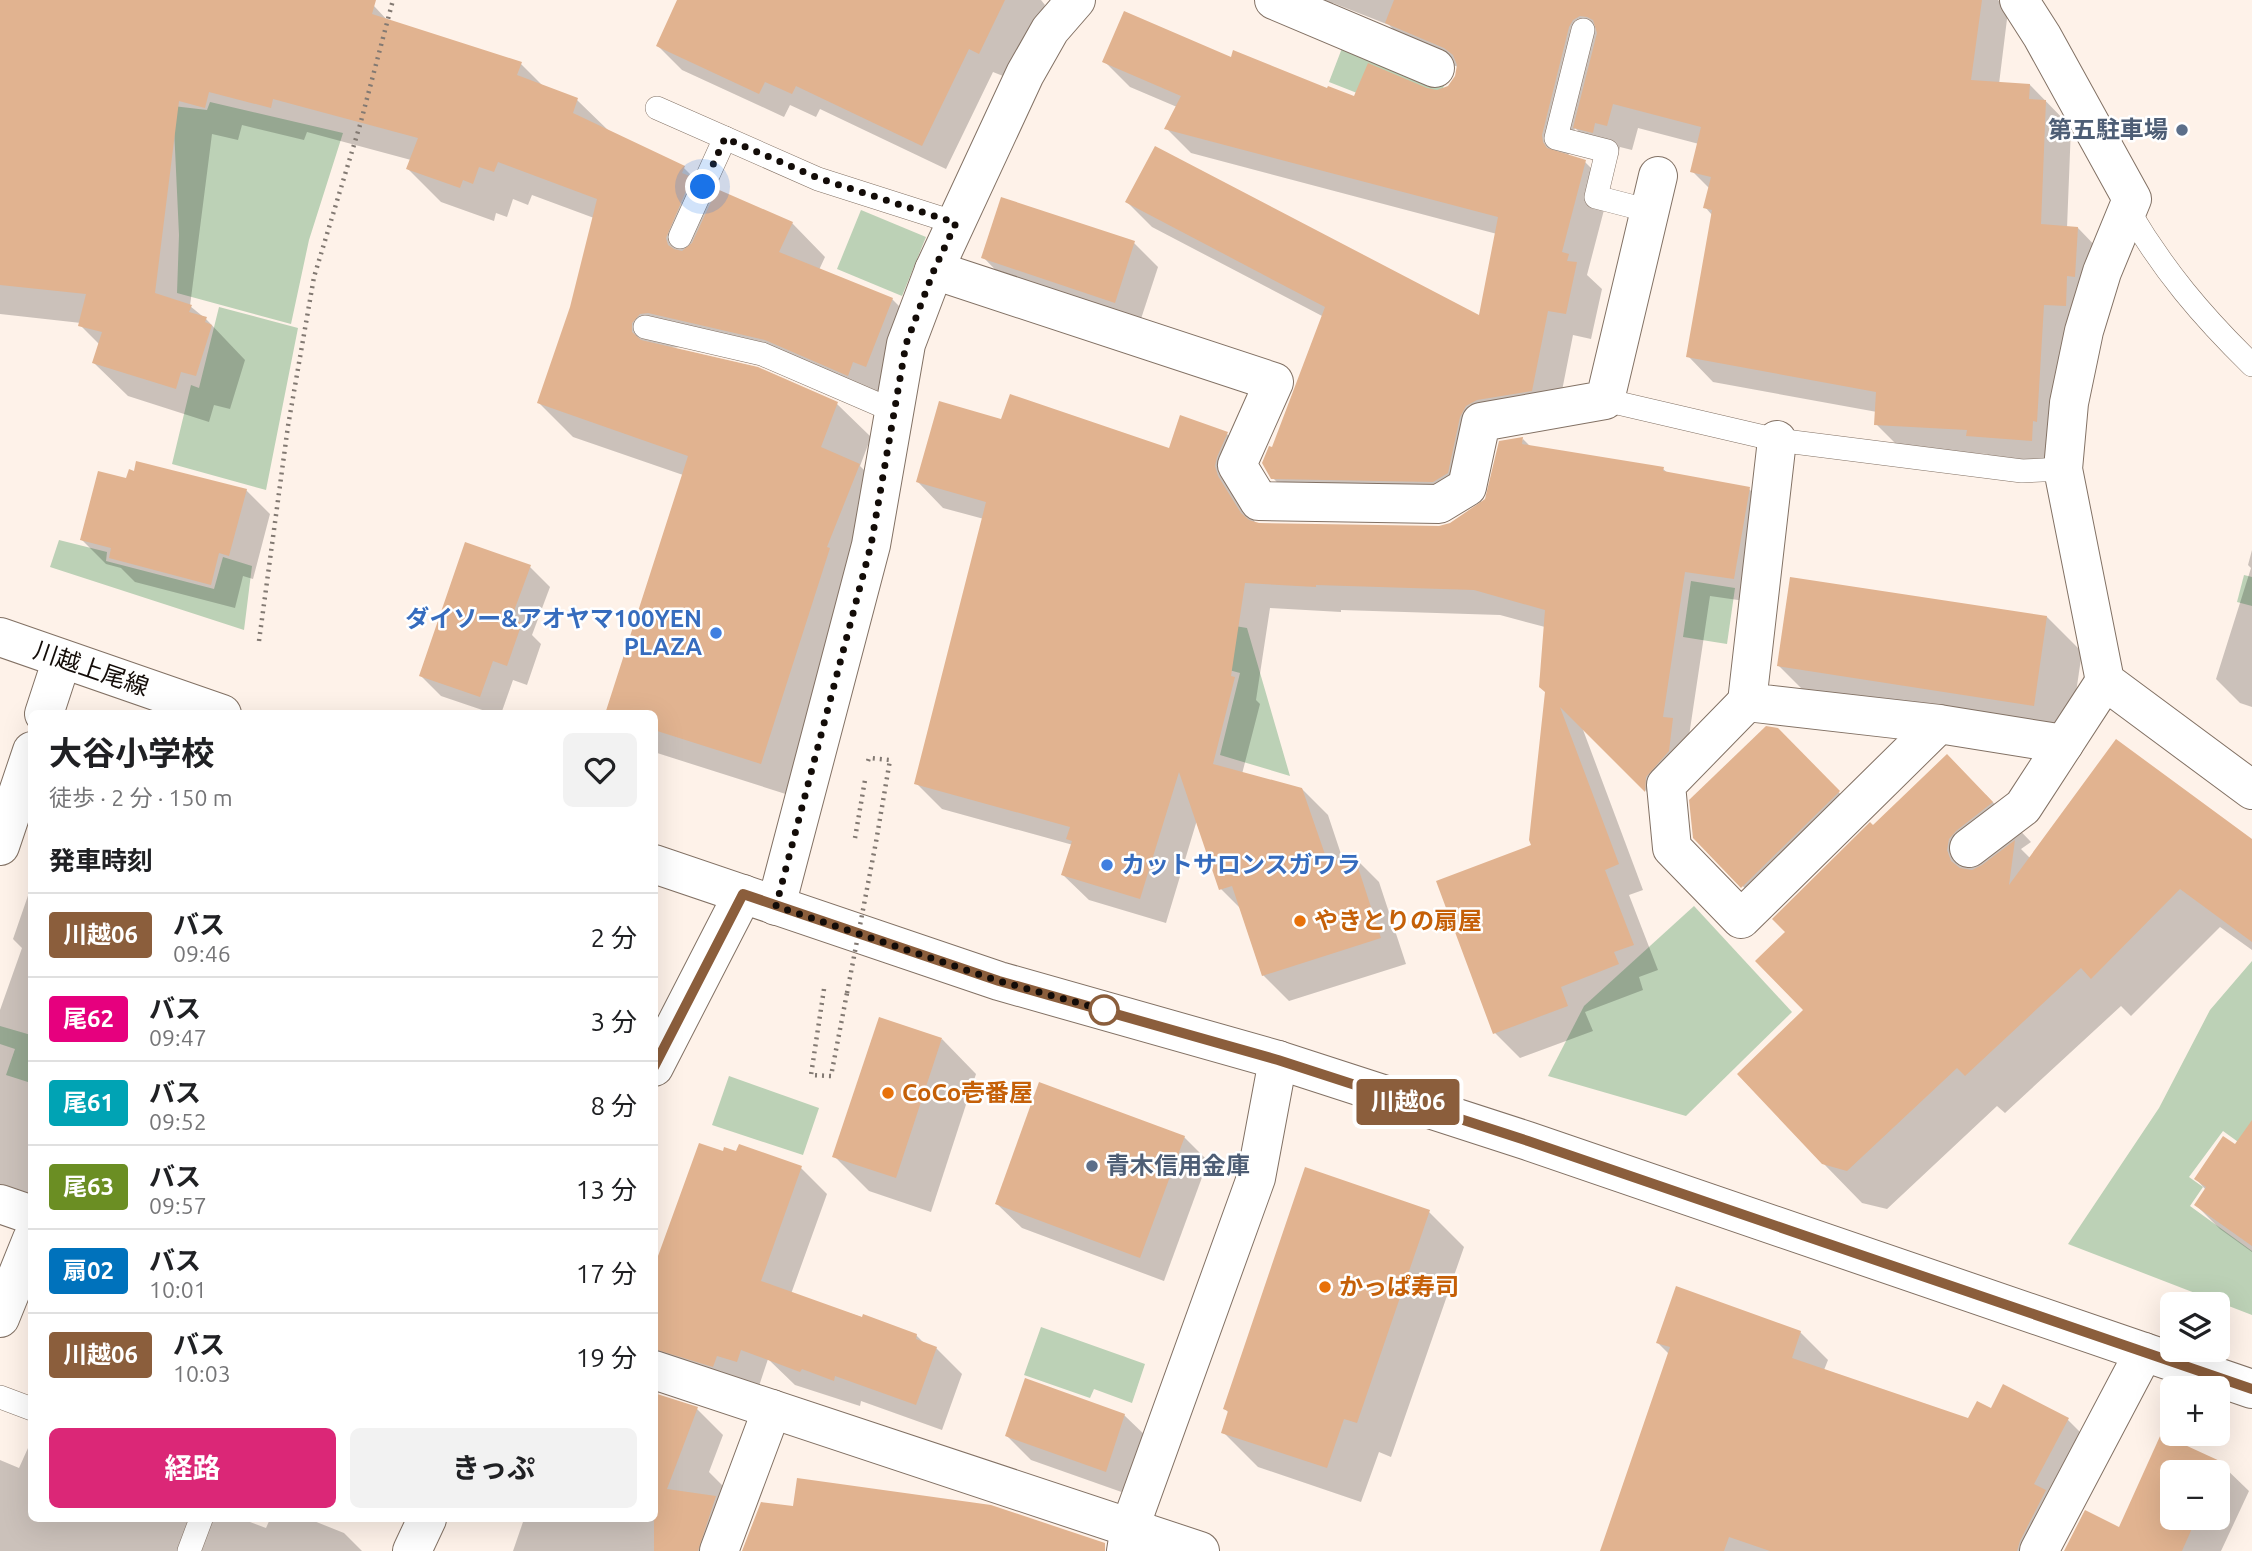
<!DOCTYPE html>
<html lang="ja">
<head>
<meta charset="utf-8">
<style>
  body { margin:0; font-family:Ubuntu,"Noto Sans JP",sans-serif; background:#f2f2f2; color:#202124; height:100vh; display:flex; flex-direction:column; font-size:26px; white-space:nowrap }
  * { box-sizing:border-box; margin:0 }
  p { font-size:23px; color:#757577 }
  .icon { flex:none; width:38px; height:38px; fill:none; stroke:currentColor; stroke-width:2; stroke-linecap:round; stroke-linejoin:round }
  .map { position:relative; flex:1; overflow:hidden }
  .sheet { position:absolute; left:28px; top:710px; width:630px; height:812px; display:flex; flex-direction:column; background:#fff; border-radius:10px; box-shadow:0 7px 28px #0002 }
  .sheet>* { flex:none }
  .badge { padding:0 14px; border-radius:5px; font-size:24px; line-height:46px }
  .buttons { position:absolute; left:2160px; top:1292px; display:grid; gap:14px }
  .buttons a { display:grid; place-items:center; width:70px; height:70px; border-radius:10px; background:#fff; box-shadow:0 7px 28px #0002; font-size:35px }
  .you { position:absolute; width:35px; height:35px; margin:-18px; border:5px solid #fff; border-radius:50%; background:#1a73e8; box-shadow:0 0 0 10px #1a73e833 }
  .map>.badge { position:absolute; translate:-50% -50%; box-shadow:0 0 0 4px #fff }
  h2 { padding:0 21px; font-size:26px; line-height:63px }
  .round { display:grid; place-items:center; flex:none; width:74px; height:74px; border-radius:10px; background:#f2f2f2 }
  .headline { display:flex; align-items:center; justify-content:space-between; height:119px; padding:0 21px }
  h1 { font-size:33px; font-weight:700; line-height:52px }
  .cta { display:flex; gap:14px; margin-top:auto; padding:14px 21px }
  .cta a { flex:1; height:80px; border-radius:10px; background:#db2777; color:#fff; font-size:28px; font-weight:700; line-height:80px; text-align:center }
  .cta a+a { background:#f2f2f2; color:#202124 }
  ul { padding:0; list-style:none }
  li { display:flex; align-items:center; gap:21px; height:84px; padding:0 21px; border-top:2px solid #e0e0e0 }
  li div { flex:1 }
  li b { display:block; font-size:26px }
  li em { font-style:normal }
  li .badge { min-width:77px; font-weight:700; text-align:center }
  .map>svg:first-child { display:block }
</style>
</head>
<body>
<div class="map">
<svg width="2252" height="1551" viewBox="0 0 2252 1551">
  <rect width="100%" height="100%" fill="#fef2e9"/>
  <g fill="#bcd1b6">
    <polygon points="1344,43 1445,83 1424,138 1413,115 1329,82"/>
    <polygon points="210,102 343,133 309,240 291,324 177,293 179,235 173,106 207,110"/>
    <polygon points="861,210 926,237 902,296 837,269"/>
    <polygon points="219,307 298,328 266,490 172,464 191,385 199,388"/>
    <polygon points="59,540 107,552 106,561 214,589 223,557 252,566 244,630 50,567"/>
    <polygon points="2244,575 2252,577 2252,606 2237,602"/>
    <polygon points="1691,581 1735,588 1727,644 1683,637"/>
    <polygon points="1139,610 1247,628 1290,776 1220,755 1240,673 1133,644"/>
    <polygon points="1694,906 1792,1012 1686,1116 1548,1076 1584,1006"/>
    <polygon points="2252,961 2252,1152 2223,1131 2189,1177 2203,1187 2190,1206 2252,1251 2252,1315 2068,1244 2159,1108 2210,1010"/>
    <polygon points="0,1026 31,1035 31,1083 6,1075 15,1049 0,1044"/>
    <polygon points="729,1076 819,1108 803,1155 712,1125"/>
    <polygon points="1041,1327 1145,1364 1132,1403 1094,1389 1090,1398 1024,1375"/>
  </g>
  <g fill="#0003" fill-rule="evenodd">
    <polygon points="0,0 350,0 374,6 389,22 521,64 544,87 577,100 611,133 684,168 715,199 792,223 825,257 819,270 892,299 926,333 900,400 683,347 668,348 837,404 871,437 860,466 893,499 795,797 654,752 654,714 608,714 683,475 573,437 539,403 571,307 594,218 532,195 528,205 513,199 507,217 496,213 494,221 441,202 407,168 411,160 307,132 304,140 242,125 238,140 212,134 190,306 206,319 245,360 230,409 214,405 209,422 128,396 94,363 100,345 80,325 81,323 0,314"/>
    <polygon points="679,0 1041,0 1045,5 1003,76 993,72 946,169 820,109 816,117 790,105 784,117 682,70 658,46"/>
    <polygon points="1313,0 1998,0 2008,11 1999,84 2030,85 2071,127 2067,228 2078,228 2103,254 2056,465 1993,460 1987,454 1902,450 1876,424 1877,412 1713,382 1688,356 1712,215 1705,207 1710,189 1692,171 1699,144 1638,128 1632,150 1620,147 1618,157 1600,153 1575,128 1568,157 1585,162 1610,187 1587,275 1602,289 1591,339 1573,335 1557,416 1490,432 1472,498 1298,504 1273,478 1273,450 1324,317 1152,227 1127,202 1480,318 1497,234 1191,153 1166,128 1177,107 1130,87 1104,61 1232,59 1355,98 1427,90 1437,91 1449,87 1456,78 1458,67 1412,48 1389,25 1333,3 1331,8"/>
    <polygon points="1134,243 1158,267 1139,325 1007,282 983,257"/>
    <polygon points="1002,421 1170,450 1227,434 1252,459 1243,503 1256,524 1439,528 1450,525 1487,500 1523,439 1531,447 1663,469 1669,474 1749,489 1774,514 1759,603 1710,596 1689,736 1670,815 1582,727 1643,890 1629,895 1658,970 1639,977 1643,990 1585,1012 1593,1031 1520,1058 1495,1033 1533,847 1546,692 1545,627 1500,615 1341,610 1341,612 1270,608 1256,700 1260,704 1242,774 1302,789 1328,815 1343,860 1354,857 1379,882 1406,964 1289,1001 1263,975 1242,910 1221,889 1197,820 1166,923 1089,900 1063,875 1073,845 942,809 916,783 984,519 943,508 918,482"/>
    <polygon points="128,480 246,490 270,514 253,579 243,576 235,608 135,582 121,568 106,564 82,540"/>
    <polygon points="2252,550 2252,707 2240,703 2216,679 2251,568 2248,565"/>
    <polygon points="530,567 550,587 532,635 541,644 527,685 513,680 501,714 494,714 441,696 421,676"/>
    <polygon points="2047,617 2082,652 2069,740 1814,701 1779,666"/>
    <polygon points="1777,729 1861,815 1765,909 1695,837"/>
    <polygon points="1986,795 2031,842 2021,849 2030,858 2252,841 2252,950 2220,927 2131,1016 2121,1006 2005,1113 1997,1106 1887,1209 1862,1203 1823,1163 1805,1010 1787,932 1873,828"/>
    <polygon points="32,884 32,1203 0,1185 0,1010 22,948 13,939"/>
    <polygon points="942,1039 976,1074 931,1212 869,1191 834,1156"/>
    <polygon points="1184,1137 1208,1161 1164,1281 1022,1228 997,1204"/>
    <polygon points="724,1154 801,1168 827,1194 791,1294 916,1335 925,1344 936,1348 962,1374 942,1430 861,1401 860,1406 795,1385 768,1359 759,1386 659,1389 658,1396 697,1409 723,1435 709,1472 723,1486 705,1551 513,1551 524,1519 654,1519 654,1256 660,1258"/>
    <polygon points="2252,1158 2252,1252 2220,1229 2196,1205 2206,1190 2196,1179"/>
    <polygon points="1429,1212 1464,1247 1391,1457 1379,1452 1361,1502 1258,1467 1223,1432 1229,1413 1225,1409"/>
    <polygon points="1800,1332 1828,1360 1824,1370 1969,1420 1992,1410 2068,1420 2095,1447 2056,1551 1602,1551 1669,1354 1658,1343"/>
    <polygon points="1124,1415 1149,1439 1130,1495 1031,1460 1007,1436"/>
    <path d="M2162 1436 2221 1464 2249 1491 2221 1551H2066L2120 1530ZM2172 1472H2217V1517H2172Z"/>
    <polygon points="28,1448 32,1449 32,1519 242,1519 266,1528 270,1519 309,1519 344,1533 362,1551 0,1551 0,1460 19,1468"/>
  </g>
  <g fill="#e1b390">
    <polygon points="0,0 376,0 372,14 522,62 517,75 578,98 573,113 685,166 682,173 692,177 666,238 668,245 674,249 682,251 692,243 717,189 793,222 779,252 893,298 866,367 853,362 848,376 765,340 648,313 640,314 632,323 632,332 641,340 758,367 838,402 821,447 860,464 827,547 830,548 761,764 654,730 654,714 605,714 688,456 537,403 570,307 597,199 498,162 494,172 479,167 473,184 463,180 460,188 406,169 418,138 273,99 271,108 209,92 205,108 179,101 155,293 192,305 189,312 207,317 205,322 212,325 196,376 181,372 176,389 92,363 102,332 78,326 86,294 0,285"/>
    <polygon points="677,0 1005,0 979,54 969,49 922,146 796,86 792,94 765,82 759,94 656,46"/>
    <polygon points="1394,0 1982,0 1971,80 2030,84 2029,99 2046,100 2041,224 2078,227 2075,277 2067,276 2066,306 2044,305 2037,422 2033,421 2032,441 1966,436 1967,430 1874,425 1876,392 1686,357 1712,210 1703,208 1711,177 1690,172 1701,127 1613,104 1607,126 1595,123 1593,133 1573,128 1597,33 1593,20 1587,17 1580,16 1573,20 1569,27 1542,135 1543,142 1547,148 1586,160 1562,252 1569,254 1567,261 1577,262 1566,314 1548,311 1532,391 1477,400 1466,406 1460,417 1448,473 1433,482 1271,479 1262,463 1269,446 1272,447 1325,307 1125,202 1155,146 1479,315 1498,217 1164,129 1181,96 1102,62 1124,11 1231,57 1233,50 1327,88 1328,86 1354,96 1368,63 1427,88 1437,90 1448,86 1455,76 1457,65 1453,55 1444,48 1385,23"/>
    <polygon points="1001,197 1135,241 1115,303 981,258"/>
    <polygon points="1010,394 1169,448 1180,415 1228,432 1217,457 1215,466 1218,476 1241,513 1249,520 1259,523 1439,526 1450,523 1485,499 1499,441 1523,437 1522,444 1664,467 1663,471 1750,487 1734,579 1685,572 1663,717 1673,718 1669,751 1646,777 1645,792 1560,707 1619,864 1605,870 1634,945 1614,952 1619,964 1561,987 1568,1006 1493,1034 1436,881 1531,845 1529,840 1545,692 1539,687 1545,610 1474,590 1316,585 1316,587 1245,583 1231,676 1235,677 1213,764 1302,788 1328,863 1354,855 1381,938 1262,976 1232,886 1219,890 1179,772 1140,899 1061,875 1072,841 1066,839 1070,827 914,784 986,502 916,482 939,401 1001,419"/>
    <polygon points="136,461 247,489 229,556 219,553 211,585 109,558 111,548 80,540 98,471 126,478 129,469 134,471"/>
    <polygon points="465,542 531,565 511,619 522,623 507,666 493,661 480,697 419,676"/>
    <polygon points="1790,577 2047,616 2034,706 1777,666"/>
    <polygon points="1766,726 1778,728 1840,791 1741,888 1693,838 1689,800"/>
    <polygon points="2116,739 2252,839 2252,942 2180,889 2091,979 2081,968 1965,1076 1957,1068 1847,1171 1822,1164 1737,1074 1803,1010 1755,961 1785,932 1772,919 1870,822 1873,825 1947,754 1993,802 1956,831 1949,839 1947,850 1951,861 1960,868 1972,870 1982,865 2015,840 2009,885"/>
    <polygon points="879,1017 942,1038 896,1178 832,1157"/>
    <polygon points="1039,1082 1185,1136 1140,1258 995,1204"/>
    <polygon points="2252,1120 2252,1246 2194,1205 2206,1187 2194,1179 2223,1136 2235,1144"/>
    <polygon points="699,1143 723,1151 724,1147 736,1151 739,1144 802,1166 761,1281 862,1317 863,1314 917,1334 916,1339 937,1347 916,1405 835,1376 834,1381 802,1369 800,1372 741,1350 737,1362 717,1356 713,1367 654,1349 654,1267"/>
    <polygon points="1305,1167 1430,1210 1357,1423 1344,1419 1327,1468 1221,1433 1228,1411 1223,1409"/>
    <polygon points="1676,1286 1801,1331 1792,1358 1968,1418 1977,1401 1991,1408 2003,1384 2069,1418 2034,1484 2046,1490 2020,1541 2017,1551 1770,1551 1729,1537 1724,1551 1600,1551 1670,1347 1656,1343"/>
    <polygon points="1025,1378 1125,1414 1106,1472 1005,1436"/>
    <polygon points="654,1393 698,1407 667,1489 716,1496 698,1551 654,1551"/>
    <polygon points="2161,1434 2222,1462 2217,1474 2172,1472 2172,1517 2197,1517 2182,1551 2064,1551 2085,1510 2119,1527"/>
    <polygon points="797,1478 991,1505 1105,1543 1105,1551 742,1551 761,1502 793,1506"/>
  </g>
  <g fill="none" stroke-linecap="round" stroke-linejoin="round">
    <g stroke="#827164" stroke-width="24">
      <g id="service">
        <polyline points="1583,30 1556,138 1607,151 1596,197 1650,211"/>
        <polyline points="657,108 818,179 956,223"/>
        <path d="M2128 210C2164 271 2201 315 2252 365"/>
        <polyline points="680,237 725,138"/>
        <polyline points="645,327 762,354 894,411"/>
        <polyline points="1605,400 1777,440 2022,471 2063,469"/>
        <polyline points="0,1397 32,1409"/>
        <polyline points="189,1551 201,1519"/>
      </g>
    </g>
    <g stroke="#827164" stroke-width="40">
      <g id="minor">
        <polyline points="1274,0 1435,68"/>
        <polyline points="2019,0 2042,36 2132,199 2102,272 2084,331 2069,403 2063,469 2105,681 2252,790"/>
        <polyline points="934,270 1274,382 1237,465 1259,501 1439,504 1467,487 1481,422 1605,400 1658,176"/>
        <polyline points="1777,440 1747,702 1939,724 2064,744"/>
        <polyline points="1747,702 1666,785 1672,848 1741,919 1939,724"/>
        <polyline points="44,714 62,659"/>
        <polyline points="0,846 32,751"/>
        <polyline points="1969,848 2023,807 2105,681"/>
        <polyline points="776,906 871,545 906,344 934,270 1025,74 1050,30 1076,0"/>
        <polyline points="0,1204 32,1215"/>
        <polyline points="0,1318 32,1239"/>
        <polyline points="654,1370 1200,1551"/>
        <polyline points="719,1551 772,1409"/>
        <polyline points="1126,1551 1130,1527 1256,1178 1278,1060"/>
        <polyline points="2039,1551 2144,1352"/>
      </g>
    </g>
    <g stroke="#827164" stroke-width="40">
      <g id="tertiary">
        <polyline points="654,1067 743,894"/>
        <polyline points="412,1551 427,1519"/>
      </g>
    </g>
    <g stroke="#827164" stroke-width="40">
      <g id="primary">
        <polyline points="0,637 222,714"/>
        <polyline points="654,864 999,981 1278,1060 1528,1141 2252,1389"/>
      </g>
    </g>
    <g stroke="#827972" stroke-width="4.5" stroke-dasharray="2 5" stroke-linecap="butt">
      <polyline points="259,641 288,426 314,277 360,125 393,0"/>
      <polyline points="868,761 869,758 890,760 876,842"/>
      <polyline points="855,838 865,780"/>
      <polyline points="824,989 811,1075 831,1076 847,993"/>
    </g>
    <use href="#service" stroke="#fff" stroke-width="23"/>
    <use href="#minor" stroke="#fff" stroke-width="38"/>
    <use href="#tertiary" stroke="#fff" stroke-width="38"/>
    <use href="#primary" stroke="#fff" stroke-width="38"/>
    <polyline stroke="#827972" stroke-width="4.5" stroke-dasharray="2 5" stroke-linecap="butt" points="847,993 876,842"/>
  </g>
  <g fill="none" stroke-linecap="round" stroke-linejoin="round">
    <g stroke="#fff" stroke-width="16">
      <polyline id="line" points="654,1067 743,894 999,981 1278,1060 1528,1141 2252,1389"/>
    </g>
    <use href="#line" stroke="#8b5e3c" stroke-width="10"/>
    <polyline stroke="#130c08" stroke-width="7" stroke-dasharray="0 12.6" points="703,187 725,138 818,178 956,223 934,270 906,344 871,545 776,906 999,981 1104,1010"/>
  </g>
  <g fill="#5c6f8a" stroke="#fff" stroke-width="2.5">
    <circle cx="2182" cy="130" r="7"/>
    <circle cx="1092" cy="1166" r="7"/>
  </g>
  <g fill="#3f7fe0" stroke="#fff" stroke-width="2.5">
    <circle cx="716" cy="633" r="7"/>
    <circle cx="1107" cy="865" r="7"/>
  </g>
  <g fill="#e8710a" stroke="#fff" stroke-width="2.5">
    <circle cx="1300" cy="921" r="7"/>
    <circle cx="888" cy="1093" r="7"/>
    <circle cx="1325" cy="1287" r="7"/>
  </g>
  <circle fill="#fff" stroke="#8b5e3c" stroke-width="3.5" cx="1104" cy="1010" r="14"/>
  <g text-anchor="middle" stroke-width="5" stroke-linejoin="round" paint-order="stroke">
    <g font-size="24" font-weight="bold" fill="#4e5e75" stroke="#fff" text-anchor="end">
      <text x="2168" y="138">第五駐車場</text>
      <text x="1106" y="1174" text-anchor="start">青木信用金庫</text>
    </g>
    <g font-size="24" font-weight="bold" fill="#366cbe" stroke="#fff" text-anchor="end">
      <text x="702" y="627">ダイソー&amp;アオヤマ100YEN<tspan x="702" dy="28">PLAZA</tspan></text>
      <text x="1121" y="873" text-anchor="start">カットサロンスガワラ</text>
    </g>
    <g font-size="24" fill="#130c08" stroke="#fff">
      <text transform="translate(91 669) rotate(19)" y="8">川越上尾線</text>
    </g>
    <g font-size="24" font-weight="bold" fill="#c56008" stroke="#fff" text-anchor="start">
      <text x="1314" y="929">やきとりの扇屋</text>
      <text x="902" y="1101">CoCo壱番屋</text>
      <text x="1339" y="1295">かっぱ寿司</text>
    </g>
  </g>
</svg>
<div class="buttons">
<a><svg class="icon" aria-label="layers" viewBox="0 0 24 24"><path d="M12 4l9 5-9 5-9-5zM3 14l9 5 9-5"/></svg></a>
<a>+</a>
<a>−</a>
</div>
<div class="you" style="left:703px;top:187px"></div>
<b class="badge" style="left:1408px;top:1102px;background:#8b5e3c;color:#fff">川越06</b>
<section class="sheet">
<div class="headline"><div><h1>大谷小学校</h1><p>徒歩 · 2 分 · 150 m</p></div><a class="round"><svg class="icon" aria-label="heart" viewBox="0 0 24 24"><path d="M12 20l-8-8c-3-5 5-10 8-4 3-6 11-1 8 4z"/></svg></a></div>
<h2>発車時刻</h2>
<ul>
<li><span class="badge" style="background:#8b5e3c;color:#fff">川越06</span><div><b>バス</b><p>09:46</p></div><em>2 分</em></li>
<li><span class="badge" style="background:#e6007e;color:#fff">尾62</span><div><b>バス</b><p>09:47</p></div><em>3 分</em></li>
<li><span class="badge" style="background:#00a3b4;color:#fff">尾61</span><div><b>バス</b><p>09:52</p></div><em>8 分</em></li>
<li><span class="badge" style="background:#6b8e23;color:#fff">尾63</span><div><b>バス</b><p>09:57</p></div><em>13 分</em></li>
<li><span class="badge" style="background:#0072bc;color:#fff">扇02</span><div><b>バス</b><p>10:01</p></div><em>17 分</em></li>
<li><span class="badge" style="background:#8b5e3c;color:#fff">川越06</span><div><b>バス</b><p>10:03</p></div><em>19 分</em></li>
</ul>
<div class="cta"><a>経路</a><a>きっぷ</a></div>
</section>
</div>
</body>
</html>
